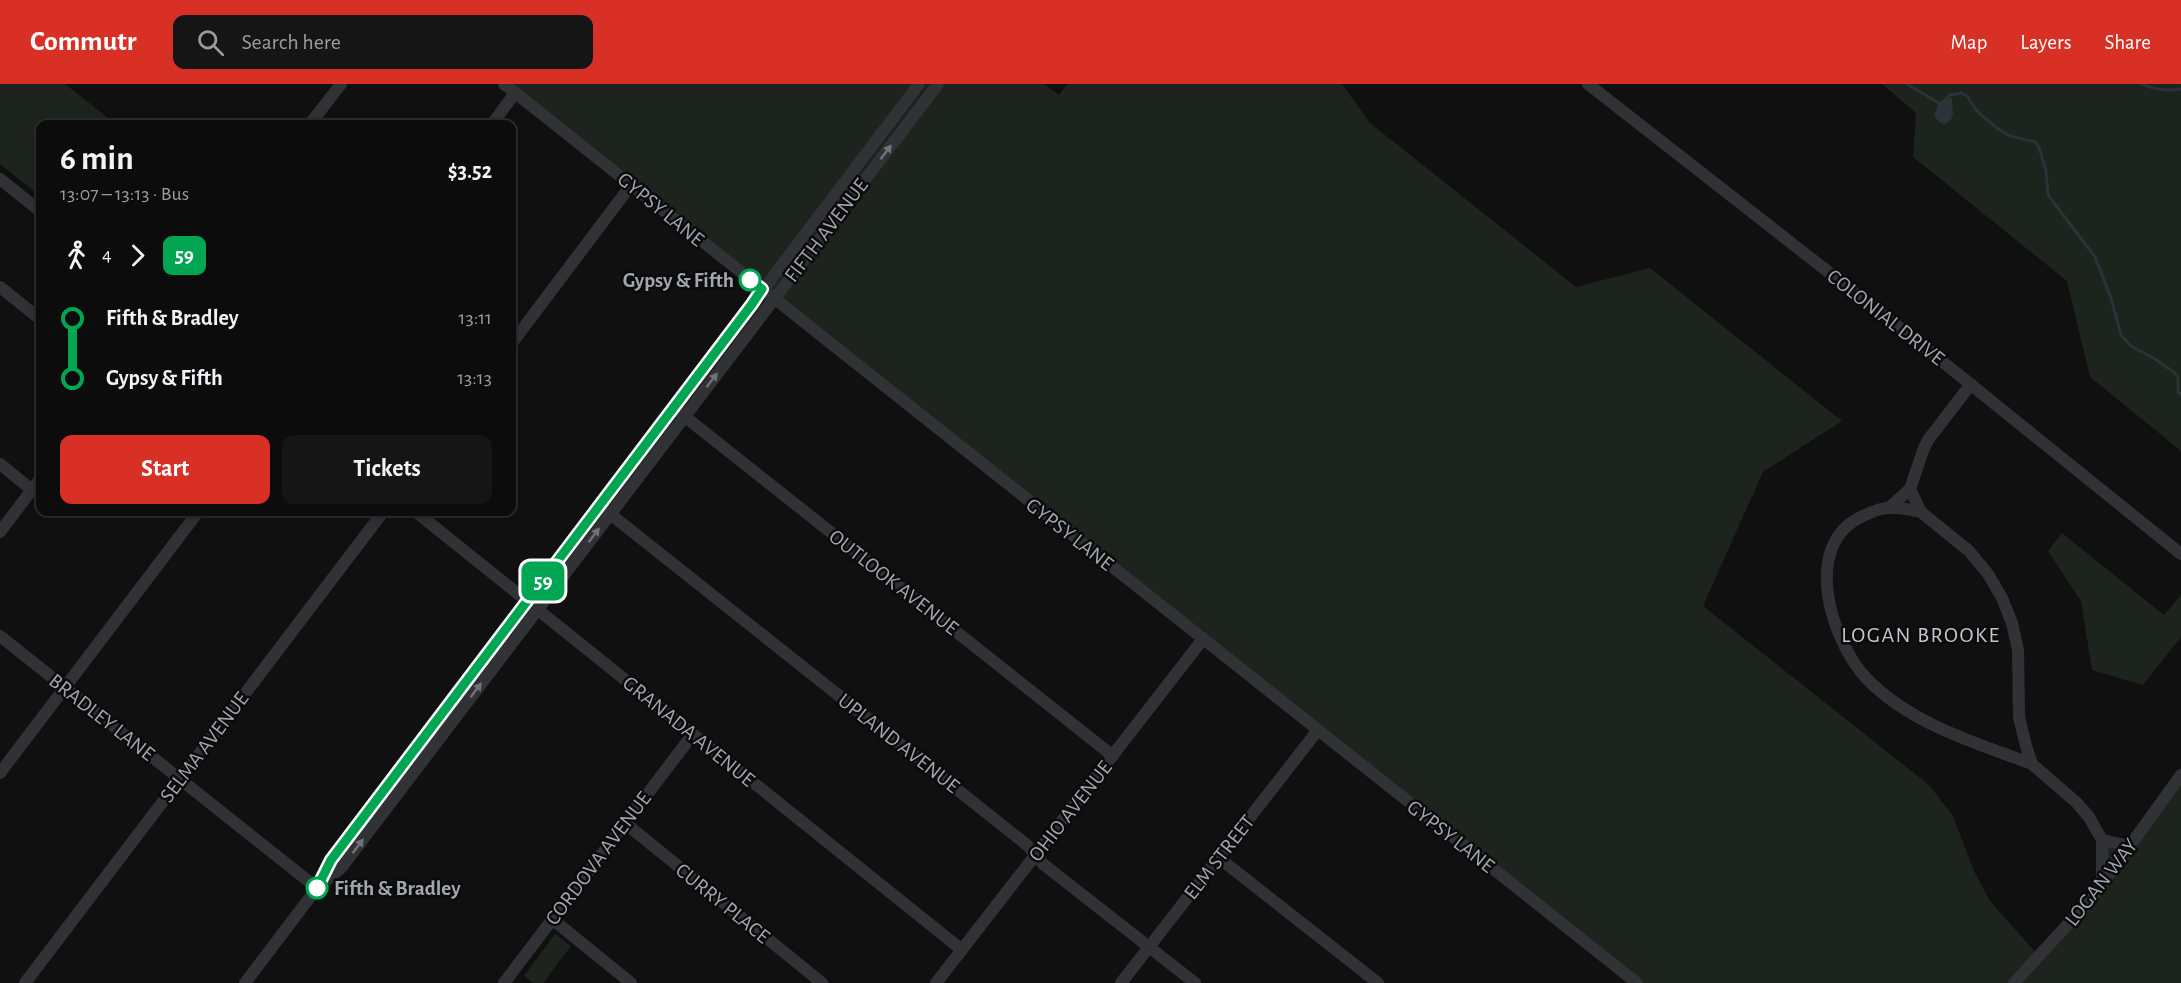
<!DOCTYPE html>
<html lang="en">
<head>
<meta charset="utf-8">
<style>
  body { margin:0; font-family:"Alegreya Sans",sans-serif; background:#151516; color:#f1f3f6; height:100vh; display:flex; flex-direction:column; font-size:22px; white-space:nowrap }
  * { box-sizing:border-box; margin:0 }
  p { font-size:20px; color:#9a9b9d }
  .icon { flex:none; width:33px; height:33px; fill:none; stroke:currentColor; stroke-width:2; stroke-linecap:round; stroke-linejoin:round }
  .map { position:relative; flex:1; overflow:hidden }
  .drawer { position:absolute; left:36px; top:36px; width:480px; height:396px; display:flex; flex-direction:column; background:#0c0c0d; border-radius:12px; box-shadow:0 3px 15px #0003,0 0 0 2px #2c2c2e }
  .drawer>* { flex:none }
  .badge { padding:0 12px; border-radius:9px; font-size:21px; line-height:39px }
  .map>.badge { position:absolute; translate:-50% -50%; box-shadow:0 0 0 3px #fff }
  .legs { display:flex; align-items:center; gap:9px; height:66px; padding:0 24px; font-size:20px }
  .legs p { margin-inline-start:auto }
  .summary { display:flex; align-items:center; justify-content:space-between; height:102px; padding:0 24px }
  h1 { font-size:33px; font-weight:700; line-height:45px }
  .cta { display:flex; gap:12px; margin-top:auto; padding:12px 24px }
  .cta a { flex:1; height:69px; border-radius:12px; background:#d93025; color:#fff; font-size:24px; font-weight:700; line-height:69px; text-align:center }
  .cta a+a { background:#151516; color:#f1f3f6 }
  ul { padding:0 24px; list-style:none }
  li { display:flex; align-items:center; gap:21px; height:60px; font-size:22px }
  li i { display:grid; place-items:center; width:9px; height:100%; margin:0 8px; background:currentColor }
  li i::after { content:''; width:15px; height:15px; margin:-8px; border:4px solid; border-radius:50%; background:#0c0c0d }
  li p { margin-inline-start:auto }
  li:first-child i { background:linear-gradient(#0000 50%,currentColor 0) }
  li:last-child i { background:linear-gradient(currentColor 50%,#0000 0) }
  header { display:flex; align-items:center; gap:36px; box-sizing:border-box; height:84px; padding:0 30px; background:#d93025; color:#fff }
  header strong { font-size:28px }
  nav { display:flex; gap:33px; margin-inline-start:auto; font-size:21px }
  .search { width:420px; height:54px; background:#151516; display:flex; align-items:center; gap:15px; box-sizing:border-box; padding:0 21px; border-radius:12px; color:#9a9b9d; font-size:22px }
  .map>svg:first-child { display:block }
</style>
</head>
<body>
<header>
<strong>Commutr</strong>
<div class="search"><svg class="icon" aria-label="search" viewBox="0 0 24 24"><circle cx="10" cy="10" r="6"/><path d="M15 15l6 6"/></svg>Search here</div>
<nav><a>Map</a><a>Layers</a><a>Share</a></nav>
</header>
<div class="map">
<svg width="2181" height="899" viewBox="0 0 2181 899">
  <rect width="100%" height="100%" fill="#101011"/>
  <g fill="#1d231d">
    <polygon points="0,0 65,0 116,40 40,40 40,112 0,80"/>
    <polygon points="504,0 1044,0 1059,11 1067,0 1342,0 1370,39 1576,203 1650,184 1842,337 1763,388 1703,522 1929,701 1953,732 1973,785 1990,817 2039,872 2102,801 2102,756 2130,762 2181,691 2181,899 1637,899 774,215 341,784 317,804 762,205"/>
    <polygon points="1882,0 2181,0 2181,367 2090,293 2067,197 1913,73 1916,29"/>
    <polygon points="2062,449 2164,531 2181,511 2181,553 2143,601 2092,586 2081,517 2048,467"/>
    <polygon points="555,850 571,862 543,899 533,899 524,892"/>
  </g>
  <polygon fill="#2b3238" points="1948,11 1952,15 1953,29 1951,36 1944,40 1939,38 1934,31 1939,19"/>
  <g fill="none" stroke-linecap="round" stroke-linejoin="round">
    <g stroke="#2b3238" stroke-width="3">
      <polyline points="1907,0 1939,19"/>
      <path d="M2142 0C2154 6 2168 7 2181 5"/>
      <polyline points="1950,11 1961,9 1967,12 1977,27 1998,45 2010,52 2035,58 2039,63 2046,87 2048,111 2095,173 2111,214 2121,251 2131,262 2155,275 2175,289 2178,294 2178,308 2181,310"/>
    </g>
    <g stroke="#313235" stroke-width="12">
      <polyline points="504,0 1637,899"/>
      <polyline points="1588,0 1923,262 2181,470"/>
      <polyline points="310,40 341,0"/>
      <polyline points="492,40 515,9"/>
      <polyline points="0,95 40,127"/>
      <polyline points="0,203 40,235"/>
      <polyline points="512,259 631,101"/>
      <polyline points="1971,300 1928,356 1924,364 1910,405 1921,428 1969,467 1988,490 2002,514 2012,539 2018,566 2019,633 2026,662 2032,680 2077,719 2089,733 2102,756 2102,801"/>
      <polyline points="679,328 1113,672"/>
      <polyline points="0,380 32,406"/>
      <polyline points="1890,423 1910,405"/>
      <polyline points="604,425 1027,761 1043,780 1195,899"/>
      <polyline points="416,428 962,866"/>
      <path d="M1921 428C1911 426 1899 423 1889 424 1880 424 1871 428 1863 432 1800 460 1831 557 1867 595 1911 640 1974 658 2032 680"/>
      <polyline points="0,448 40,395"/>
      <polyline points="0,552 317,804"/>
      <polyline points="0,689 198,428"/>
      <polyline points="625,739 822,899"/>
      <polyline points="2102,756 2130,762"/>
      <polyline points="1219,774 1378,899"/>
      <polyline points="321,801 341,784 938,0"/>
      <polyline points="552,835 631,899"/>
      <polyline points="25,899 383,428"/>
      <polyline points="245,899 317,804 331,776 919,0"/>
      <polyline points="504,899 693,650"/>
      <polyline points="936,899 1203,555"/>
      <polyline points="1121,899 1318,646"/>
      <polyline points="2014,899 2092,814 2181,691"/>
    </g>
  </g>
  <defs><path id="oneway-solid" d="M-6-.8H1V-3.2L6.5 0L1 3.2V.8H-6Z" transform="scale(1.5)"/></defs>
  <g fill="#6f7279">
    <use href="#oneway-solid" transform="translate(886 68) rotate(-53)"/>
    <use href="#oneway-solid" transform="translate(712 296) rotate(-53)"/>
    <use href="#oneway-solid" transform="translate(594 451) rotate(-53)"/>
    <use href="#oneway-solid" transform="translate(476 606) rotate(-53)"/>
    <use href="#oneway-solid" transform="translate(358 762) rotate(-53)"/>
  </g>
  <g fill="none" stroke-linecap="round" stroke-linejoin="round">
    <g stroke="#fff" stroke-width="14">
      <polyline id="line-1" points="317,804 331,776 752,220 762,205 750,196"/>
    </g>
    <use href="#line-1" stroke="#00a651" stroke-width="9"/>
  </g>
  <g fill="#fff" stroke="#00a651" stroke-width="3">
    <circle cx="750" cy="196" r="10"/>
    <circle cx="317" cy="804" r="10"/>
  </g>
  <g text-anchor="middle" stroke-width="5" stroke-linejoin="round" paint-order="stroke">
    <g font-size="21" fill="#a2a6b0" stroke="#0b0b0c">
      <text transform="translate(661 125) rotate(39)" y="7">GYPSY LANE</text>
      <text transform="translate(826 146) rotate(-53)" y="7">FIFTH AVENUE</text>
      <text transform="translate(1886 233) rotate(38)" y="7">COLONIAL DRIVE</text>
      <text transform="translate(1070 450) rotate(38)" y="7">GYPSY LANE</text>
      <text transform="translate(894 498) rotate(38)" y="7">OUTLOOK AVENUE</text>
      <text transform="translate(102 633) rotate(38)" y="7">BRADLEY LANE</text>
      <text transform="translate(689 647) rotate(39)" y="7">GRANADA AVENUE</text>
      <text transform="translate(899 659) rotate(38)" y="7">UPLAND AVENUE</text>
      <text transform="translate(204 663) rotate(-53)" y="7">SELMA AVENUE</text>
      <text transform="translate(1070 727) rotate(-52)" y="7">OHIO AVENUE</text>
      <text transform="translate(1451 752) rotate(38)" y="7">GYPSY LANE</text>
      <text transform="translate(1219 773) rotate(-52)" y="7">ELM STREET</text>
      <text transform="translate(598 774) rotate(-53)" y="7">CORDOVA AVENUE</text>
      <text transform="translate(2101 798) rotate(-52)" y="7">LOGAN WAY</text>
      <text transform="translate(723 819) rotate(39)" y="7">CURRY PLACE</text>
    </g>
    <g font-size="21" font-weight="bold" fill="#a2a6b0" stroke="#0b0b0c" text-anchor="end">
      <text x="734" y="203">Gypsy &amp; Fifth</text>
      <text x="334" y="811" text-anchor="start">Fifth &amp; Bradley</text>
    </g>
    <g font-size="22" letter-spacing="1.5" fill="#c3c5cd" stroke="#0b0b0c">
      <text x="1921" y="558">LOGAN BROOKE</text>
    </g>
  </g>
</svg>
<b class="badge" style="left:543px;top:497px;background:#00a651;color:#fff">59</b>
<section class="drawer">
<div class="summary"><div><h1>6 min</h1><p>13:07 – 13:13 · Bus</p></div><b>$3.52</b></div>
<div class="legs"><svg class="icon" aria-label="walk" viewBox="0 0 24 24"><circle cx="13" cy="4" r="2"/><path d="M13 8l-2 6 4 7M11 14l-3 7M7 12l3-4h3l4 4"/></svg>4<svg class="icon" aria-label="forward" viewBox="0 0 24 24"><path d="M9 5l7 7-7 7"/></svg><b class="badge" style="background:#00a651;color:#fff">59</b></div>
<ul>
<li><i style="color:#00a651"></i><b>Fifth &amp; Bradley</b><p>13:11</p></li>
<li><i style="color:#00a651"></i><b>Gypsy &amp; Fifth</b><p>13:13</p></li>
</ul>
<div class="cta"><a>Start</a><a>Tickets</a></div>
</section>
</div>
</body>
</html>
